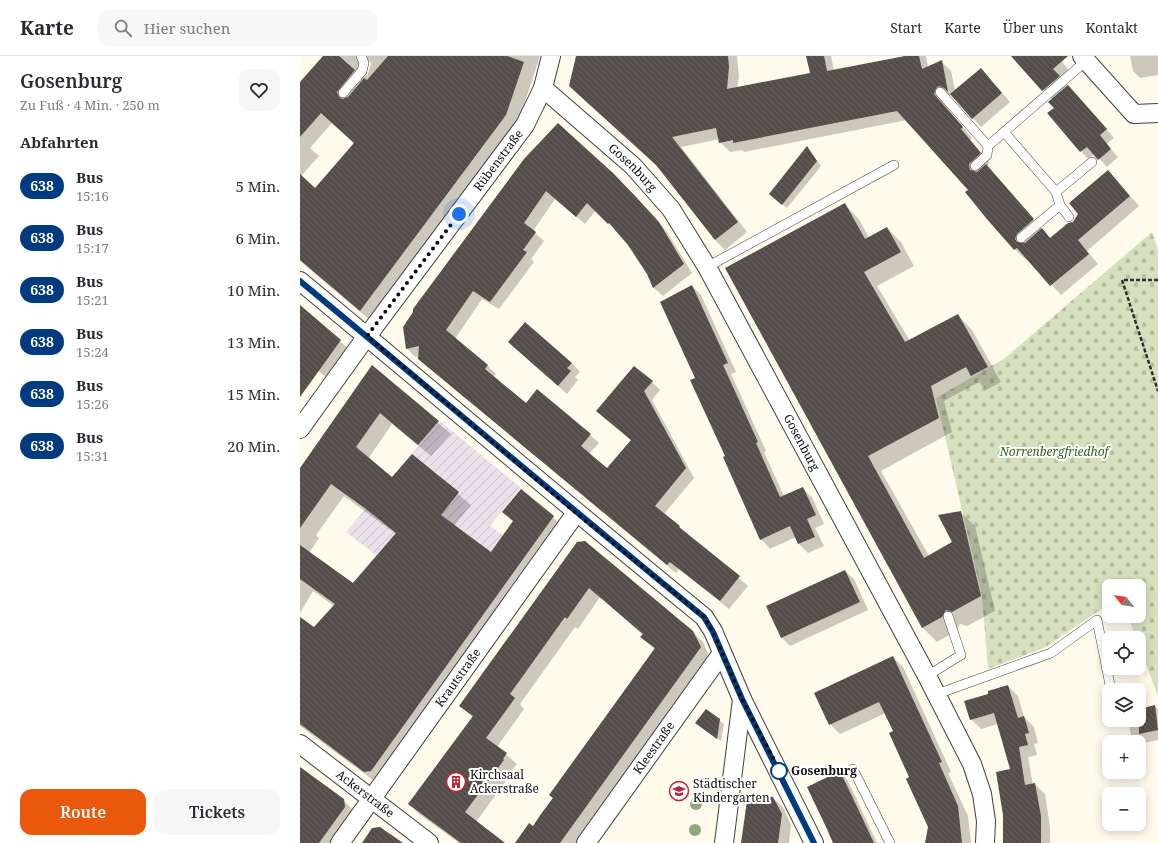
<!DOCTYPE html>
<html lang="de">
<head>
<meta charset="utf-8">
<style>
  body { margin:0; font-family:"Noto Serif",serif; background:#f7f7f7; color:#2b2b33; height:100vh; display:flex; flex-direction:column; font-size:15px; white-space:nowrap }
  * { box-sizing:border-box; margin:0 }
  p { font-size:13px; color:#7c7c81 }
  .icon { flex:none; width:22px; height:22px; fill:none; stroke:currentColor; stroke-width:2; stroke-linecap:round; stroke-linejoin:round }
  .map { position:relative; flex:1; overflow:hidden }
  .details { display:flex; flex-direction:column; background:#fff; width:300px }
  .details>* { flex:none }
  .badge { padding:0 8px; border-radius:13px; font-size:14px; line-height:26px }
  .needle { width:26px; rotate:300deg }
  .fabs { position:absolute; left:802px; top:523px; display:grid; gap:8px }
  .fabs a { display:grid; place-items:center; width:44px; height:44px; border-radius:8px; background:#fff; box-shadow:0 2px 10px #0003; font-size:20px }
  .you { position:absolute; width:20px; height:20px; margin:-10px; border:3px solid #fff; border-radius:50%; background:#1a73e8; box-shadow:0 0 0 6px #1a73e833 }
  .map>.badge { position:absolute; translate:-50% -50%; box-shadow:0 0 0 2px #fff }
  h2 { padding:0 20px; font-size:15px; line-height:36px }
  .round { display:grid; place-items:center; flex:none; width:42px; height:42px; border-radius:12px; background:#f7f7f7 }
  .summary { display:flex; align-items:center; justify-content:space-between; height:68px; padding:0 20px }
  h1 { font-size:19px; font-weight:600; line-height:30px }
  .primary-button { display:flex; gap:8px; margin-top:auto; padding:8px 20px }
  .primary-button a { flex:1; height:46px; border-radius:12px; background:#ea580c; color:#fff; font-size:16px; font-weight:600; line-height:46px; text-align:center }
  .primary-button a+a { background:#f7f7f7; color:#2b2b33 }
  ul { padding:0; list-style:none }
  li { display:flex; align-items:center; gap:12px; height:52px; padding:0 20px }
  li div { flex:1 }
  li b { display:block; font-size:15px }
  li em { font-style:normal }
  li .badge { min-width:44px; font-weight:700; text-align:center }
  header { display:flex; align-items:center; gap:24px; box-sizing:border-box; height:56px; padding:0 20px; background:#fff; border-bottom:1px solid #e1e1e2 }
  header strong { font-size:19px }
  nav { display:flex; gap:22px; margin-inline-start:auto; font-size:14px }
  .search { width:280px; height:36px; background:#f7f7f7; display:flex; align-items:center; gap:10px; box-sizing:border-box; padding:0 14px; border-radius:12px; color:#7c7c81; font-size:15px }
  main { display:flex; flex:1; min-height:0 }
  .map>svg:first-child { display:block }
</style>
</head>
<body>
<header>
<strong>Karte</strong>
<div class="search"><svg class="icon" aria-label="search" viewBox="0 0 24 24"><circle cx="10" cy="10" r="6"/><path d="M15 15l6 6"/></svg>Hier suchen</div>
<nav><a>Start</a><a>Karte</a><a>Über uns</a><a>Kontakt</a></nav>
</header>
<main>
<section class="details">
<div class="summary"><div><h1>Gosenburg</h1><p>Zu Fuß · 4 Min. · 250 m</p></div><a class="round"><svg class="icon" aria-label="heart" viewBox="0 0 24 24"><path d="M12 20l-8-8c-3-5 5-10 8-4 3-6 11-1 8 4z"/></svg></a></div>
<h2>Abfahrten</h2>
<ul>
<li><span class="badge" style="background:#003b80;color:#fff">638</span><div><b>Bus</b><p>15:16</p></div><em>5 Min.</em></li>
<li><span class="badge" style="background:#003b80;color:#fff">638</span><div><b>Bus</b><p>15:17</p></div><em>6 Min.</em></li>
<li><span class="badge" style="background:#003b80;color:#fff">638</span><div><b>Bus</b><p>15:21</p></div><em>10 Min.</em></li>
<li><span class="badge" style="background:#003b80;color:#fff">638</span><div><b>Bus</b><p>15:24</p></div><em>13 Min.</em></li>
<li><span class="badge" style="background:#003b80;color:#fff">638</span><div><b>Bus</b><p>15:26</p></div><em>15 Min.</em></li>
<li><span class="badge" style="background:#003b80;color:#fff">638</span><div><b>Bus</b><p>15:31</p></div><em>20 Min.</em></li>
</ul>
<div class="primary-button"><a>Route</a><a>Tickets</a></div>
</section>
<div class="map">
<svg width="858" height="787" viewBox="0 0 858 787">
  <defs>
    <pattern id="industrial-furrows" width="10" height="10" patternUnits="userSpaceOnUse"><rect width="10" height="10" fill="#eae1eb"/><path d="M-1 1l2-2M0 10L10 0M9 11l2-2" fill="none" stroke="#c8c0c8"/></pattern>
    <pattern id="cemetery-stones" width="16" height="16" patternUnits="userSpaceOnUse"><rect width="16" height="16" fill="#d7e0be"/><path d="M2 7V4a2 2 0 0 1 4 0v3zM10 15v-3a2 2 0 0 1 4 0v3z" fill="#b7bfa2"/></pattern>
    <pattern id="building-back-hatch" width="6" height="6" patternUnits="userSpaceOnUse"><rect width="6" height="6" fill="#554d49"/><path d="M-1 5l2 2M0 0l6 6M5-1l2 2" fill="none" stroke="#68625f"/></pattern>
  </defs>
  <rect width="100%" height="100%" fill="#fffaec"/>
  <polygon fill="url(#industrial-furrows)" points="140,365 221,432 190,470 227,497 104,669 0,593 0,587 76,499 46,476"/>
  <polygon fill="url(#cemetery-stones)" points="852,176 858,194 858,640 839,589 839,582 836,582 828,560 839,560 839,530 809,530 809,548 744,592 688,613 682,540 636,342 705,302"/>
  <g fill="#0003" fill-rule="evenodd">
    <path d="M24 0H240L217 70 71 265 0 205V28ZM70 5 71 8 67 21 66 7ZM32 67 54 87 16 133 1 120 19 100 10 92Z"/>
    <polygon points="277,0 437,0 439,21 437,32 511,17 507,0 531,0 534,15 603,1 603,0 626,0 628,11 641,5 651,15 655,34 681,13 710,46 681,71 654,41 650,39 645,42 644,48 672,82 670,84 690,107 687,110 750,182 773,166 817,125 839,150 787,195 798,208 761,239 727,201 725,203 715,193 670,134 607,64 444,96 442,94 430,96 420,86 420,83 381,91 447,176 425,194 415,184 359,111"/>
    <polygon points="713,0 757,0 769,14 761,21 814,82 806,88 818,101 807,111 795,98 788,103 781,95 752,44"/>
    <polygon points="830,0 858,0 858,19 840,22 833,15"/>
    <polygon points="507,91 521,110 487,152 474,141"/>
    <polygon points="225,104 346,152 367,176 392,217 363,240 354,232 348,218 329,188 296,154 285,168 255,143 233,175 244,185 231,203 234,206 199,253 182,243 155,283 188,310 196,318 193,321 226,348 290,379 299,387 289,398 307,413 332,385 298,355 352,326 360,334 352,344 394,422 364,458 448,530 429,553 379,513 376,517 128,311 119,302 119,300 115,301 107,292"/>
    <polygon points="545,149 559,163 569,182 587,172 601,186 614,210 577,230 610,285 658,259 672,274 701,326 686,334 679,326 644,345 652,376 581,415 629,500 653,487 660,456 675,470 695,555 667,570 660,568 656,575 637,586 623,572 427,212"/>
    <polygon points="392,230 401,239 436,316 431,318 466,395 464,396 484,440 502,432 512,441 524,468 515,472 524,490 508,497 499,488 496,481 470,493 461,483 397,322"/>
    <polygon points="0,251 50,294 29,324 0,299"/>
    <polygon points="209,286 272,307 280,316 275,321 278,324 267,338"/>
    <path d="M73 311 151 378 131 400 92 368 68 403 92 423 112 399 171 449 154 470 191 497 214 466 204 456 253 461 265 473 77 727 0 670V562L15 572 34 550 13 535 0 557V414ZM44 440 96 478 53 528 9 497 19 482 16 479Z"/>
    <polygon points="278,487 392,576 403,586 410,602 277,787 217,787 233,771 355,594 341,581 343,579 300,541 278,573 275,571 220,648 224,653 197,691 217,708 212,714 213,715 176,766 204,787 159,787 119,758 109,748 173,662 161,650"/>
    <polygon points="545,515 554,523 568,554 490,590 482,582 468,551"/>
    <polygon points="593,601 603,611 651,716 648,717 668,760 671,787 626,787 629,770 594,676 586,657 540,678 530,668"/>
    <polygon points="708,630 718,640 724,661 734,671 738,687 734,688 737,699 728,701 733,729 735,728 745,738 750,771 750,787 704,787 711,714 698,668 681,673 671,663 690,638"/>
    <polygon points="855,650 858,654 858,684 840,688 831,679 828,664 839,664 839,654"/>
    <polygon points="419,664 424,668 421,685 401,671"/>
    <polygon points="0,712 43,744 54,755 36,787 0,787"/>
    <polygon points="540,716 548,725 577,787 535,787"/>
    <polygon points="473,742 483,751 491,769 489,787 442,787"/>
  </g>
  <g fill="url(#building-back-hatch)">
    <polygon points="23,0 39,0 55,14 37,36 39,41 42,43 48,41 64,22 67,24 88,0 207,0 224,6 206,59 60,255 0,204 0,118 15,132 54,87 21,57 0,81 0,26"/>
    <polygon points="276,0 428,0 429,11 427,33 510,17 506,0 524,0 527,15 605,0 619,0 622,13 642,4 648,36 644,32 639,30 636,32 634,38 663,71 661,73 681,97 669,108 670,114 677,116 686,108 734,163 717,178 715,183 717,186 725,187 742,172 750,182 768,167 773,166 778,158 769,147 808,114 830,140 778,184 789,198 750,230 717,192 714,194 686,162 665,136 668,134 597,55 433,87 433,84 419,87 416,72 372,81 438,166 415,184 356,109 269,30"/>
    <polygon points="711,0 768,0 753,13 760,20 742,35"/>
    <polygon points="681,12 702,37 672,63 650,38"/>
    <polygon points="768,29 807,73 800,79 811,93 798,104 787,91 780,96 747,57 754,52 748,46"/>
    <polygon points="258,67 314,118 337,142 359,166 384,208 353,232 347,218 328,189 309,167 308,168 287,147 276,161 246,135 224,167 236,176 223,194 227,196 190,246 173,235 146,274 188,309 185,313 226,347 237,333 291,378 281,390 307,412 331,384 296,355 334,310 353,325 344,335 386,412 355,450 380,470 379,471 440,520 420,545 370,506 367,509 118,303 119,290 106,293 103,271 113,256 113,253 224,103"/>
    <polygon points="507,90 517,105 482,149 469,138"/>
    <polygon points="545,147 565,183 587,171 601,196 564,216 605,286 658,258 688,311 671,320 666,311 631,330 639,362 568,400 624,502 652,486 638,459 661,455 681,540 652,556 646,554 642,561 622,572 425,212"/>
    <polygon points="392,229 428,307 423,309 458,386 456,387 480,441 503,431 516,459 507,463 515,481 498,488 490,470 460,484 423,401 425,400 390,324 395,322 360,246"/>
    <polygon points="0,249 41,284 0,341"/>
    <polygon points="225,266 272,307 267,312 271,315 258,330 208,286"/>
    <polygon points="72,309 139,365 118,389 80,357 56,391 92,421 112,398 159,436 141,459 191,496 213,465 202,456 221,433 254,460 71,715 64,716 0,668 0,561 14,571 35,548 0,523 0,489 53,527 96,477 66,453 31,428 0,472 0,412"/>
    <polygon points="285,485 393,575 401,591 260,787 215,787 229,767 233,770 241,758 253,742 249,739 355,592 340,581 343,578 289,532 267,563 265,561 210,638 215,642 186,682 207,697 203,703 204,704 165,756 205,787 161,787 108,748 173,660 159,650 277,486"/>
    <polygon points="545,514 560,546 481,582 466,550"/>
    <polygon points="593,600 642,706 639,707 658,750 662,787 625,787 628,771 606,723 609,721 589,677 593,675 579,646 529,669 514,637"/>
    <polygon points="708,629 718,662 724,660 729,677 725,678 728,689 719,691 725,729 735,727 741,760 741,787 703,787 703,759 696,716 710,713 694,657 670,664 664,645 688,638 688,635"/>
    <polygon points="855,649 858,674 839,678 839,653"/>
    <polygon points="406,653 420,663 417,683 395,667"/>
    <polygon points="0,711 44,743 45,751 19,787 0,787"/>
    <polygon points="540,715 559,755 574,787 533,787 526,771 507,731"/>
    <polygon points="448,738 473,741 482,758 478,787 441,787"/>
    <polygon points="80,771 103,787 62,787 72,772"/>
  </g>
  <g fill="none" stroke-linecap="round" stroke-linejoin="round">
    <g stroke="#3f3f3f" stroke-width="10">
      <g id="service">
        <polyline points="640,36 688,90"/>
        <polyline points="43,37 62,15 64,7 61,0"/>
        <polyline points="704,76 756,136 760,149 769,161"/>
        <polyline points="675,110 687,99 688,90 786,5"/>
        <polyline points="756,136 792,106"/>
        <polyline points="721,182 760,149"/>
        <polyline points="407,211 594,109"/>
        <polyline points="627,620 661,599 648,560"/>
        <polyline points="637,638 751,597 797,564 811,634"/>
        <polyline points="553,713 590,787"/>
      </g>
    </g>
    <g stroke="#3f3f3f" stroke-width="20">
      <g id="minor">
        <polyline points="782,0 834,58 858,57"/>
        <path id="s1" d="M243 32 333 110 371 153 407 211 627 620 672 708 682 738 686 765 685 787"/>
        <path d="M0 225C135 337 268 450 404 561L413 575 442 643 514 787"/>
        <path id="s2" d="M0 373 59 291 225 69 243 32 251 0"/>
        <path id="s3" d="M0 688 129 787"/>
        <path id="s4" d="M40 787 276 457"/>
        <path id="s5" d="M286 787 422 597"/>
        <polyline points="424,787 442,643"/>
      </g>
    </g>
    <polyline stroke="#2e2e2e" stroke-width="2.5" stroke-dasharray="4 2" stroke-linecap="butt" points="858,224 822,224 858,335"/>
    <use href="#service" stroke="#fff" stroke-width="9"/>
    <use href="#minor" stroke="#fff" stroke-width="18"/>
  </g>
  <g fill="#8ea77b">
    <circle cx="396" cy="748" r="6"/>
    <circle cx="395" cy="774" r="6"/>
  </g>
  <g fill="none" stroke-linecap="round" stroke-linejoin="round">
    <g stroke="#fff" stroke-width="9">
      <path id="line" d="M0 225C135 337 268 450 404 561L413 576 442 643 514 787"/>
    </g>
    <use href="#line" stroke="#003b80" stroke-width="6"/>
    <polyline stroke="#0c0c0c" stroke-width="4" stroke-dasharray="0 7.2" points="159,158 67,280 276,457 404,561 413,576 442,643 481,717 479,715"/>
  </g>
  <defs>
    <g id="building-ring" transform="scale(1)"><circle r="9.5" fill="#fff" stroke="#ba2737" stroke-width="1.5"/><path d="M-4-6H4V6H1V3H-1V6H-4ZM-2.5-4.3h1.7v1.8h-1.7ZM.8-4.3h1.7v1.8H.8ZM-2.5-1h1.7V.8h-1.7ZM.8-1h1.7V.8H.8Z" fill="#ba2737"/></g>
    <g id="school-ring" transform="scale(1)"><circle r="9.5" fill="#fff" stroke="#ba2737" stroke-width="1.5"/><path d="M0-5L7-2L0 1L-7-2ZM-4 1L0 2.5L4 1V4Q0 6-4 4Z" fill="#ba2737"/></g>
  </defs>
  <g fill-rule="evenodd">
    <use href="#building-ring" x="156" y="726"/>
    <use href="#school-ring" x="379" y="735"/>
  </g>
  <circle fill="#fff" stroke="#003b80" stroke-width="2" cx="479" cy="715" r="8"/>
  <g text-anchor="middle" stroke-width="4" stroke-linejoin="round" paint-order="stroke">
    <g font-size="12" fill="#0c0c0c" stroke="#fff">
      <text dy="4" stroke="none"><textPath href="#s2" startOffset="334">Rübenstraße</textPath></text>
      <text dy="4" stroke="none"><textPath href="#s1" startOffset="120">Gosenburg</textPath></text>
      <text dy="4" stroke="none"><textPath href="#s1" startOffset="444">Gosenburg</textPath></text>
      <text dy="4" stroke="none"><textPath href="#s4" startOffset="203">Krautstraße</textPath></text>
      <text dy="4" stroke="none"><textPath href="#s5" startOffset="117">Kleestraße</textPath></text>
      <text dy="4" stroke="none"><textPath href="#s3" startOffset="82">Ackerstraße</textPath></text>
    </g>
    <g font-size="12" font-style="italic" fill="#31631e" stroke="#fff">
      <text x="754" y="400">Norrenbergfriedhof</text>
    </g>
    <g font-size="12" font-weight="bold" fill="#0c0c0c" stroke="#fff" text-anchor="start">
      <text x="491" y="719">Gosenburg</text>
    </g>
    <g font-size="12" fill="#0c0c0c" stroke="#fff" text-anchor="start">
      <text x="170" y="723">Kirchsaal<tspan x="170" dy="14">Ackerstraße</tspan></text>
      <text x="393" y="732">Städtischer<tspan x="393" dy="14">Kindergarten</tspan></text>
    </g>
  </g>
</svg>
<div class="fabs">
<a><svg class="needle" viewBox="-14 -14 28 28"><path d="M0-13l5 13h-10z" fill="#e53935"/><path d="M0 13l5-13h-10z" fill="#7c7c81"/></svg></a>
<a><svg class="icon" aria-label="locate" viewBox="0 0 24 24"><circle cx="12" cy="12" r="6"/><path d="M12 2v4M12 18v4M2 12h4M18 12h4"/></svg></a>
<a><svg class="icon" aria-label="layers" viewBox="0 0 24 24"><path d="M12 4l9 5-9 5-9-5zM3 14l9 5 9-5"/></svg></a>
<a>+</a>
<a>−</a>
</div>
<div class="you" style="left:159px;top:158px"></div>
</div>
</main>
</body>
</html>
